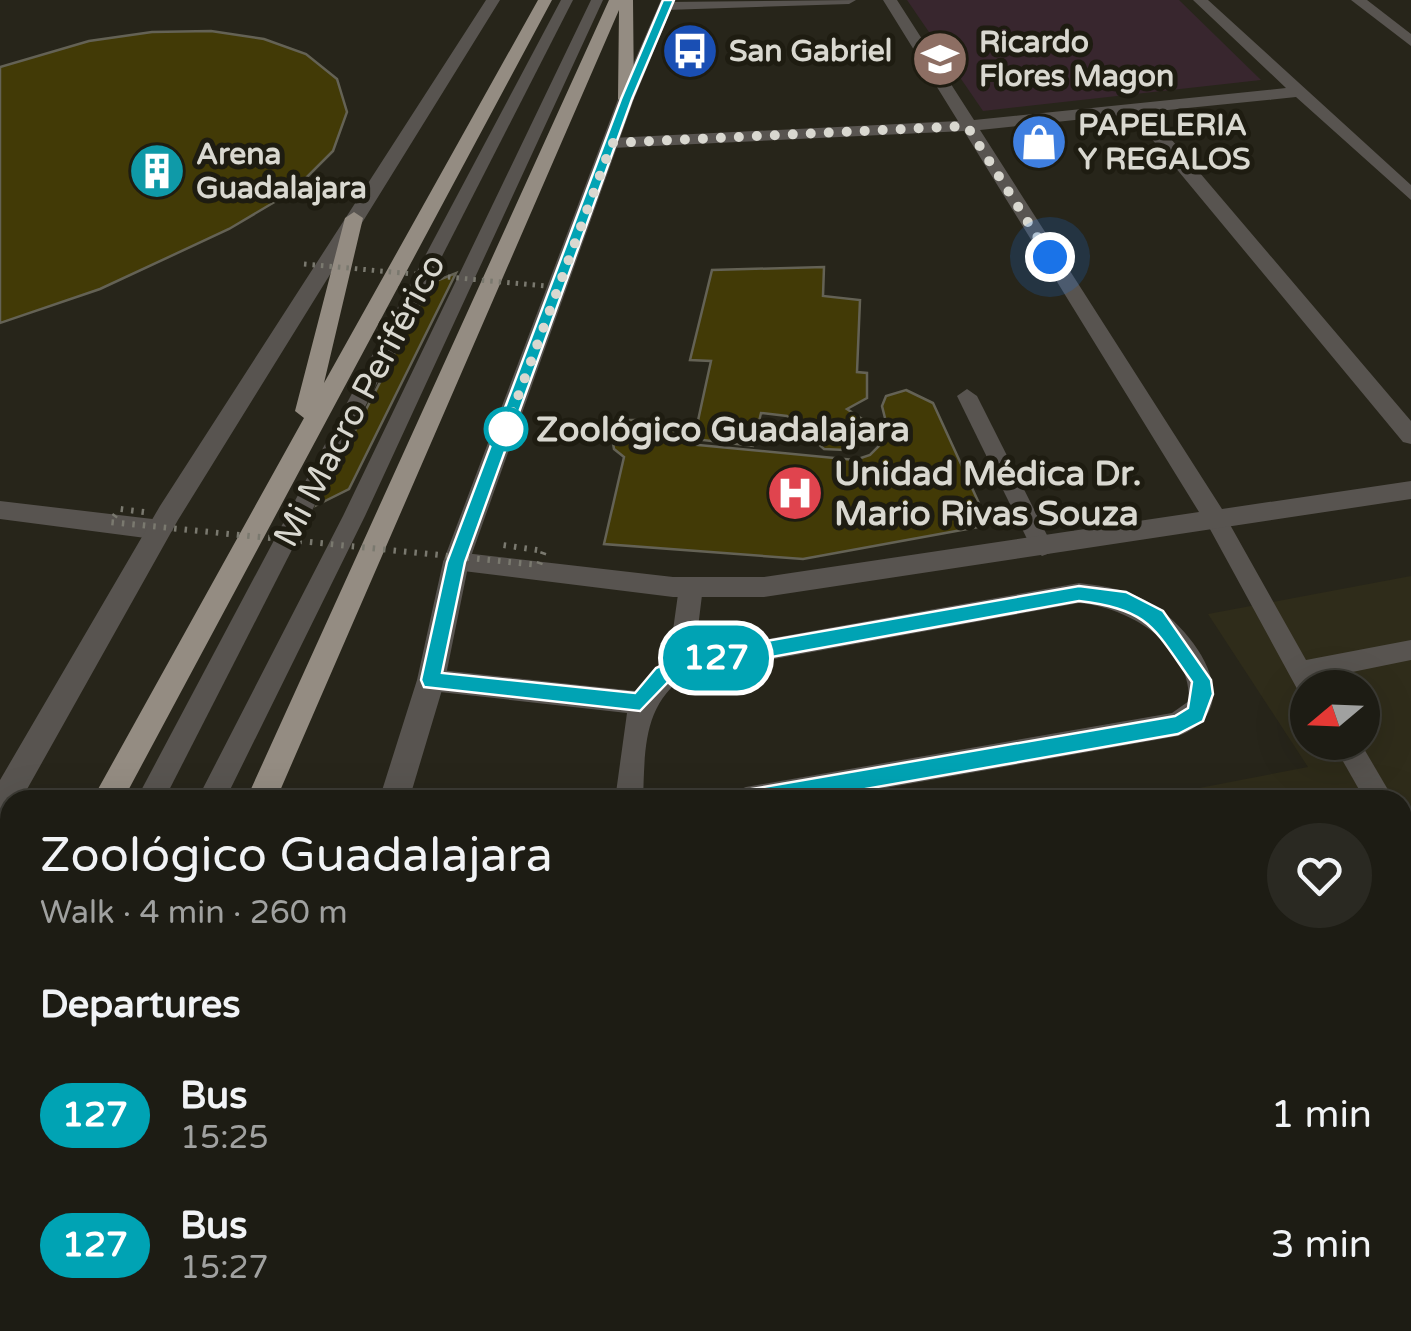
<!DOCTYPE html>
<html lang="en">
<head>
<meta charset="utf-8">
<style>
  body { margin:0; font-family:"Varela Round",sans-serif; background:#2a2922; color:#f1f3f6; height:100vh; display:flex; flex-direction:column; font-size:38px; white-space:nowrap }
  * { box-sizing:border-box; margin:0 }
  p { font-size:32px; color:#a0a1a0 }
  .icon { flex:none; width:55px; height:55px; fill:none; stroke:currentColor; stroke-width:2; stroke-linecap:round; stroke-linejoin:round }
  .map { position:relative; flex:1; overflow:hidden }
  .drawer { position:absolute; left:0px; top:790px; width:1412px; height:542px; display:flex; flex-direction:column; background:#1d1c14; border-radius:30px 30px 0 0; box-shadow:0 10px 40px #0002,0 0 0 2px #3b3a34 }
  .drawer>* { flex:none }
  .badge { padding:0 20px; border-radius:32px; font-size:35px; line-height:65px }
  .needle { width:65px; rotate:251deg }
  .fabs { position:absolute; left:1290px; top:670px; display:grid; gap:20px }
  .fabs a { display:grid; place-items:center; width:90px; height:90px; border-radius:50%; background:#1d1c14; box-shadow:0 10px 40px #0002,0 0 0 2px #3b3a34; font-size:50px }
  .you { position:absolute; width:50px; height:50px; margin:-25px; border:8px solid #fff; border-radius:50%; background:#1a73e8; box-shadow:0 0 0 15px #1a73e833 }
  .map>.badge { position:absolute; translate:-50% -50%; box-shadow:0 0 0 5px #fff }
  h2 { padding:0 40px; font-size:38px; line-height:90px }
  .round { display:grid; place-items:center; flex:none; width:105px; height:105px; border-radius:52px; background:#2a2922 }
  .headline { display:flex; align-items:center; justify-content:space-between; height:170px; padding:0 40px }
  h1 { font-size:48px; font-weight:600; line-height:75px }
  ul { padding:0; list-style:none }
  li { display:flex; align-items:center; gap:30px; height:130px; padding:0 40px }
  li div { flex:1 }
  li b { display:block; font-size:38px }
  li em { font-style:normal }
  li .badge { min-width:110px; font-weight:700; text-align:center }
  .map>svg:first-child { display:block }
</style>
</head>
<body>
<div class="map">
<svg width="1411" height="1331" viewBox="0 0 1411 1331">
  <rect width="100%" height="100%" fill="#27251a"/>
  <path fill="#2f2c1a" fill-rule="evenodd" d="M1411 576V1331H326L328 1322H1402V800H1137L1308 767 1208 614ZM1308 688H1362V742H1308Z"/>
  <polygon fill="#38262e" points="907,0 1179,0 1261,80 983,111"/>
  <g fill="#423a06" stroke="#646255" stroke-width="2.5">
    <polygon points="211,31 264,39 306,54 337,79 347,112 333,151 293,191 229,229 100,289 0,323 0,67 89,41 152,32"/>
    <polygon points="824,267 823,296 860,300 857,372 867,373 867,398 847,409 862,419 864,438 845,450 824,449 787,416 761,413 753,446 694,439 711,361 690,360 712,270"/>
    <polygon points="456,273 349,489 317,505 431,283"/>
    <polygon points="906,390 933,403 989,525 803,559 604,544 624,457 614,449 612,437 628,420 661,420 688,444 855,460 870,455 884,441 886,422 882,406 886,396"/>
  </g>
  <g fill="none" stroke-linecap="round" stroke-linejoin="round">
    <g fill="#585450" fill-rule="evenodd">
      <polygon points="561,0 573,0 164,800 136,800"/>
      <polygon points="591,0 603,0 365,516 225,800 197,800 343,516"/>
      <polygon points="967,389 977,396 1053,547 1050,553 1042,556 1031,547 957,396"/>
      <polygon points="1216,511 1224,514 1306,660 1411,640 1411,660 1318,679 1322,688 1308,688 1308,698 1301,696 1205,520"/>
      <path d="M691 577 703 587 695 652 1079 583C1105 586 1131 590 1153 605 1196 632 1250 709 1178 736L818 800H732L736 791 746 787 1172 713 1189 701C1191 644 1128 607 1079 603L687 675C642 704 645 752 643 800H615L627 713 431 691 422 688 418 680 422 672 431 669 636 691 655 668 669 659 679 587Z"/>
      <polygon points="1332,742 1360,742 1394,800 1365,800"/>
      <polygon points="1402,822 1411,825 1411,862 1402,858"/>
      <polygon points="1402,1038 1411,1042 1411,1082 1402,1079"/>
      <polygon points="10,1062 10,1110 0,1114 0,1066"/>
      <polygon points="10,1208 10,1261 0,1265 0,1213"/>
      <polygon points="469,1322 506,1322 507,1331 469,1331"/>
    </g>
    <g fill="#585450" fill-rule="evenodd">
      <polygon points="856,0 849,4 666,10 659,6 666,2"/>
      <polygon points="883,0 897,0 974,120 1286,88 1193,0 1208,0 1411,185 1411,200 1296,97 1148,112 1411,421 1411,444 1403,442 1131,114 980,130 1222,509 1411,481 1411,499 764,597 673,597 447,569 443,562 447,555 456,552 673,577 764,577 1199,512 964,131 612,148 603,143 612,138 958,121"/>
      <polygon points="1351,0 1367,0 1411,34 1411,46"/>
      <polygon points="0,501 161,520 173,530 161,540 0,519"/>
    </g>
    <g fill="#585450" fill-rule="evenodd">
      <polygon points="486,0 500,0 178,520 21,800 10,800 10,818 0,822 0,780 160,506"/>
      <polygon points="661,0 675,0 634,99 469,562 445,680 409,800 379,800 417,680 443,562 618,99"/>
      <polygon points="224,1322 264,1322 261,1331 221,1331"/>
    </g>
    <g fill="#948c82" fill-rule="evenodd">
      <polygon points="538,0 552,0 123,800 92,800 304,418 295,411 345,218 354,212 363,218 324,383"/>
      <polygon points="609,0 633,0 634,99 626,104 618,99 619,10 276,800 246,800"/>
      <polygon points="10,962 10,1011 0,1015 0,966"/>
      <polygon points="20,1322 60,1322 57,1331 17,1331"/>
      <polygon points="121,1322 162,1322 159,1331 118,1331"/>
    </g>
    <polyline stroke="#7a796f" stroke-width="5" stroke-dasharray="2.5 6" stroke-linecap="butt" points="304,264 546,286"/>
    <polyline stroke="#7a796f" stroke-width="6" stroke-dasharray="2.5 8" stroke-linecap="butt" points="144,512 120,509 110,522 539,565 544,551 496,544"/>
  </g>
  <path fill="#00a3b4" stroke="#fff" stroke-width="2.5" d="M663 0H674L632 99 465 562 442 673 635 693 656 668 681 656 1079 586 1126 592 1163 611 1211 680 1213 694 1203 721 1178 734 746 810 738 807 735 800 746 790 1175 716 1188 708 1192 682C1153 627 1150 610 1079 601L684 673 670 680 640 711 424 687 421 680 447 562 621 99Z"/>
  <g fill="none" stroke-linecap="round" stroke-linejoin="round">
    <polyline stroke="#d9d8d0" stroke-width="10" stroke-dasharray="0 18" points="506,429 612,143 967,126 1050,257"/>
  </g>
  <defs>
    <g id="bus-disc" transform="scale(2.875)"><circle r="9.5" fill="#1a4fb4" stroke="#1e1c11"/><path d="M-5-6H5V4H4V6H2V4H-2V6H-4V4H-5ZM-3.5-4V0h7V-4ZM-3.5 1.2v1.5H-2V1.2ZM2 1.2v1.5H3.5V1.2Z" fill="#fff"/></g>
    <g id="school-disc" transform="scale(2.875)"><circle r="9.5" fill="#8d6e63" stroke="#1e1c11"/><path d="M0-5L7-2L0 1L-7-2ZM-4 1L0 2.5L4 1V4Q0 6-4 4Z" fill="#fff"/></g>
    <g id="shop-disc" transform="scale(2.875)"><circle r="9.5" fill="#3f7fe0" stroke="#1e1c11"/><path d="M-5-2.5h2.3a2.7 3.5 0 0 1 5.4 0H5L5.5 6h-11ZM-1.5-2.5h3a1.5 2.3 0 0 0-3 0Z" fill="#fff"/></g>
    <g id="building-disc" transform="scale(2.875)"><circle r="9.5" fill="#0f9aa8" stroke="#1e1c11"/><path d="M-4-6H4V6H1V3H-1V6H-4ZM-2.5-4.3h1.7v1.8h-1.7ZM.8-4.3h1.7v1.8H.8ZM-2.5-1h1.7V.8h-1.7ZM.8-1h1.7V.8H.8Z" fill="#fff"/></g>
    <g id="hospital-disc" transform="scale(2.875)"><circle r="9.5" fill="#e0444e" stroke="#1e1c11"/><path d="M-5-5h3v3.5h4V-5h3V5h-3V1.5h-4V5h-3Z" fill="#fff"/></g>
  </defs>
  <g fill-rule="evenodd">
    <use href="#bus-disc" x="690" y="51"/>
    <use href="#school-disc" x="940" y="59"/>
    <use href="#shop-disc" x="1039" y="142"/>
    <use href="#building-disc" x="157" y="171"/>
    <use href="#hospital-disc" x="795" y="493"/>
  </g>
  <circle fill="#fff" stroke="#00a3b4" stroke-width="5" cx="506" cy="429" r="20"/>
  <g text-anchor="middle" stroke-width="10" stroke-linejoin="round" paint-order="stroke">
    <g font-size="30" font-weight="bold" fill="#d9d8d0" stroke="#1e1c11" text-anchor="start">
      <text x="979" y="52">Ricardo<tspan x="979" dy="34">Flores Magon</tspan></text>
      <text x="729" y="61">San Gabriel</text>
      <text x="1078" y="135">PAPELERIA<tspan x="1078" dy="34">Y REGALOS</tspan></text>
      <text x="196" y="164">Arena<tspan x="196" dy="34">Guadalajara</tspan></text>
    </g>
    <g font-size="35" fill="#d9d8d0" stroke="#1e1c11">
      <text transform="translate(359 400) rotate(-62)" y="12">Mi Macro Periférico</text>
    </g>
    <g font-size="35" font-weight="bold" fill="#d9d8d0" stroke="#1e1c11" text-anchor="start">
      <text x="536" y="441">Zoológico Guadalajara</text>
    </g>
    <g font-size="35" font-weight="bold" fill="#d9d8d0" stroke="#1e1c11" text-anchor="start">
      <text x="834" y="485">Unidad Médica Dr.<tspan x="834" dy="40">Mario Rivas Souza</tspan></text>
    </g>
  </g>
</svg>
<div class="fabs">
<a><svg class="needle" viewBox="-14 -14 28 28"><path d="M0-13l5 13h-10z" fill="#e53935"/><path d="M0 13l5-13h-10z" fill="#a0a1a0"/></svg></a>
</div>
<div class="you" style="left:1050px;top:257px"></div>
<b class="badge" style="left:716px;top:658px;background:#00a3b4;color:#fff">127</b>
<section class="drawer">
<div class="headline"><div><h1>Zoológico Guadalajara</h1><p>Walk · 4 min · 260 m</p></div><a class="round"><svg class="icon" aria-label="heart" viewBox="0 0 24 24"><path d="M12 20l-8-8c-3-5 5-10 8-4 3-6 11-1 8 4z"/></svg></a></div>
<h2>Departures</h2>
<ul>
<li><span class="badge" style="background:#00a3b4;color:#fff">127</span><div><b>Bus</b><p>15:25</p></div><em>1 min</em></li>
<li><span class="badge" style="background:#00a3b4;color:#fff">127</span><div><b>Bus</b><p>15:27</p></div><em>3 min</em></li>
</ul>
</section>
</div>
</body>
</html>
